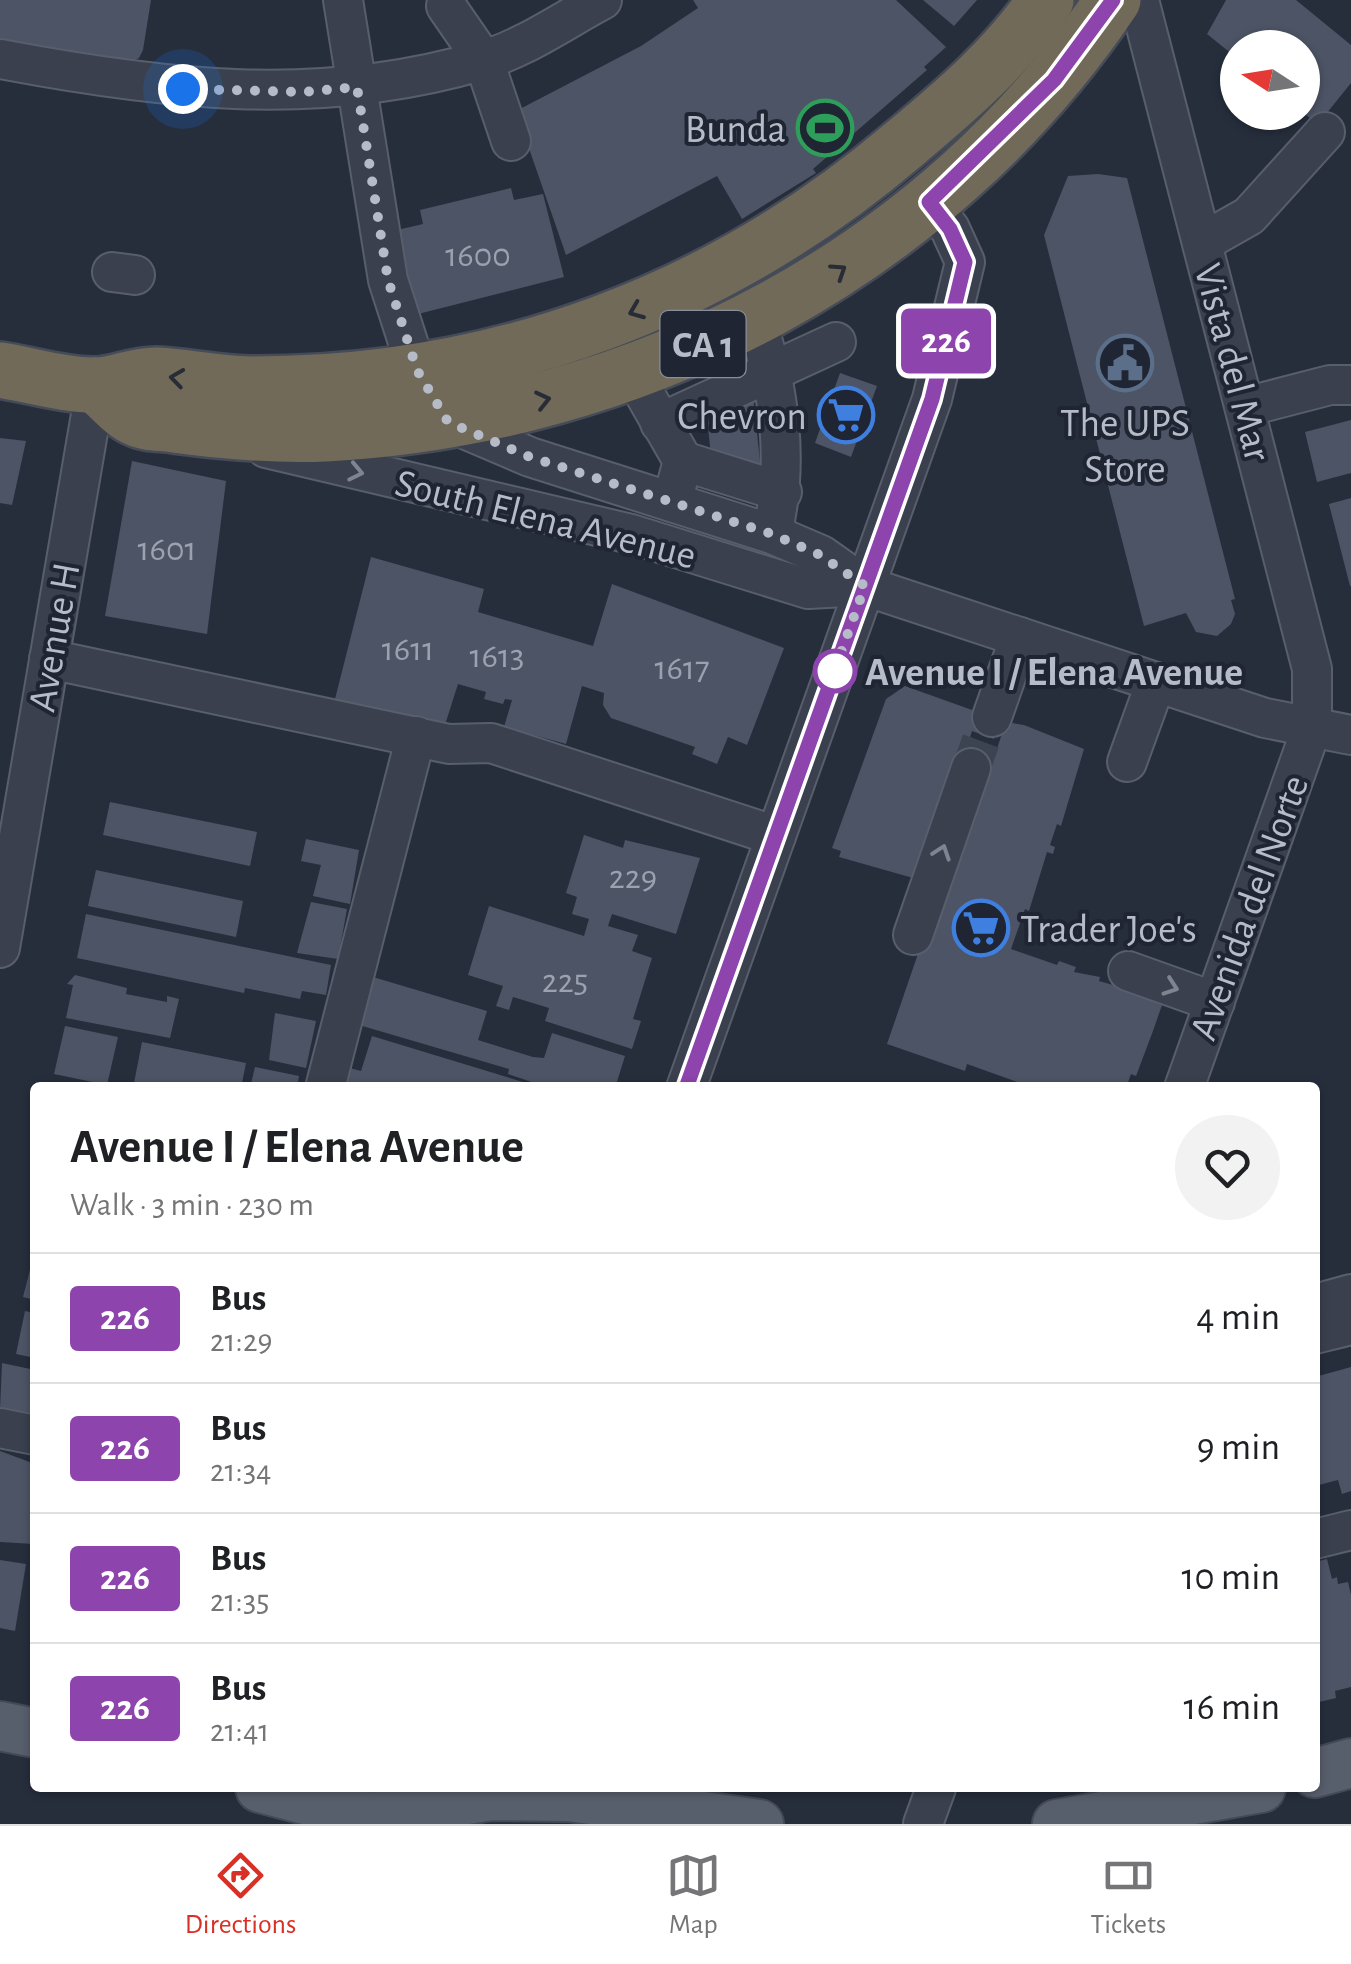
<!DOCTYPE html>
<html lang="en">
<head>
<meta charset="utf-8">
<style>
  body { margin:0; font-family:"Alegreya Sans",sans-serif; background:#f2f2f2; color:#202124; height:100vh; display:flex; flex-direction:column; font-size:38px; white-space:nowrap }
  * { box-sizing:border-box; margin:0 }
  p { font-size:32px; color:#757577 }
  .icon { flex:none; width:55px; height:55px; fill:none; stroke:currentColor; stroke-width:2; stroke-linecap:round; stroke-linejoin:round }
  .map { position:relative; flex:1; overflow:hidden }
  .details { position:absolute; left:30px; top:1082px; width:1290px; height:710px; display:flex; flex-direction:column; background:#fff; border-radius:10px; box-shadow:0 2px 8px #0004 }
  .details>* { flex:none }
  .badge { padding:0 20px; border-radius:8px; font-size:35px; line-height:65px }
  .needle { width:65px; rotate:282deg }
  .tools { position:absolute; left:1220px; top:30px; display:grid; gap:20px }
  .tools a { display:grid; place-items:center; width:100px; height:100px; border-radius:50%; background:#fff; box-shadow:0 2px 8px #0004; font-size:50px }
  .you { position:absolute; width:50px; height:50px; margin:-25px; border:8px solid #fff; border-radius:50%; background:#1a73e8; box-shadow:0 0 0 15px #1a73e833 }
  .map>.badge { position:absolute; translate:-50% -50%; box-shadow:0 0 0 5px #fff }
  .round { display:grid; place-items:center; flex:none; width:105px; height:105px; border-radius:52px; background:#f2f2f2 }
  .headline { display:flex; align-items:center; justify-content:space-between; height:170px; padding:0 40px }
  h1 { font-size:48px; font-weight:700; line-height:75px }
  ul { padding:0; list-style:none }
  li { display:flex; align-items:center; gap:30px; height:130px; padding:0 40px; border-top:2px solid #e0e0e0 }
  li div { flex:1 }
  li b { display:block; font-size:38px }
  li em { font-style:normal }
  li .badge { min-width:110px; font-weight:700; text-align:center }
  .dock { display:flex; justify-content:space-around; align-items:center; height:140px; border-top:2px solid #e0e0e0; background:#fff; font-size:28px; color:#757577 }
  .dock a { display:grid; justify-items:center; gap:5px }
  .dock .active { color:#d93025 }
  .map>svg:first-child { display:block }
</style>
</head>
<body>
<div class="map">
<svg width="1351" height="1824" viewBox="0 0 1351 1824">
  <rect width="100%" height="100%" fill="#262e3c"/>
  <g fill="#4d5465">
    <polygon points="0,0 151,0 143,50 139,58 108,73 0,44"/>
    <polygon points="693,0 896,0 946,47 924,67 927,70 813,169 816,173 742,219 717,176 566,255 516,111 641,46 698,8"/>
    <polygon points="923,0 977,0 954,26"/>
    <polygon points="1226,0 1296,0 1351,45 1351,83 1318,124 1302,112 1302,48 1238,48 1238,59 1207,34"/>
    <polygon points="1098,174 1127,178 1235,599 1231,600 1235,614 1231,624 1217,636 1196,632 1186,613 1144,626 1044,235 1068,176"/>
    <polygon points="511,188 514,200 543,194 564,277 414,315 393,231 423,224 420,210"/>
    <polygon points="840,373 877,386 851,457 815,443"/>
    <polygon points="752,385 762,481 712,466 706,408"/>
    <polygon points="1351,420 1351,473 1317,482 1305,432"/>
    <polygon points="0,438 26,441 12,505 0,503"/>
    <polygon points="132,461 226,481 207,634 105,616"/>
    <polygon points="1351,498 1351,586 1350,586 1329,504"/>
    <polygon points="371,557 484,589 478,612 593,646 612,584 784,648 747,745 728,737 717,764 692,754 695,747 611,718 603,705 604,693 582,686 566,744 504,727 512,700 505,699 503,704 484,699 486,692 458,684 444,728 335,699"/>
    <polygon points="905,686 1000,720 994,739 972,731 970,737 982,742 972,769 913,878 839,857 841,851 832,848 886,699"/>
    <polygon points="1006,722 1024,725 1084,749 1061,826 1057,824 1050,845 1055,847 1053,854 1047,852 1029,911 1025,909 1011,949 1057,965 1059,961 1076,967 1074,972 1100,977 1099,981 1158,998 1156,1003 1162,1005 1153,1031 1136,1076 1131,1074 1126,1088 1034,1088 967,1064 965,1071 887,1044 954,849 962,851"/>
    <polygon points="110,802 257,832 250,866 103,835"/>
    <polygon points="584,835 623,848 625,840 700,858 676,934 612,914 608,926 638,935 632,951 652,958 633,1019 641,1021 632,1049 545,1021 549,1008 513,997 509,1010 496,1006 503,986 468,975 489,906 584,936 589,919 572,914 577,897 566,893"/>
    <polygon points="306,839 359,850 350,904 313,896 321,865 301,861"/>
    <polygon points="96,870 243,901 236,937 88,906"/>
    <polygon points="311,902 347,909 338,959 297,953"/>
    <polygon points="86,914 331,965 326,995 302,991 300,999 245,988 244,993 77,958"/>
    <polygon points="75,975 127,988 126,994 167,1002 167,996 179,999 170,1038 66,1018 73,985 67,984"/>
    <polygon points="373,977 487,1011 478,1040 533,1057 544,1058 552,1033 625,1056 615,1088 549,1088 508,1074 509,1069 359,1025"/>
    <polygon points="275,1013 316,1021 306,1068 269,1060"/>
    <polygon points="65,1026 118,1037 107,1085 54,1074"/>
    <polygon points="372,1036 536,1086 536,1088 341,1088 346,1067 361,1071"/>
    <polygon points="142,1042 246,1063 241,1088 133,1088"/>
    <polygon points="255,1067 299,1076 297,1088 250,1088"/>
    <polygon points="35,1250 35,1300 23,1297"/>
    <polygon points="25,1311 35,1313 35,1358 16,1354"/>
    <polygon points="2,1363 35,1370 35,1415 0,1410"/>
    <polygon points="1351,1367 1351,1491 1342,1494 1338,1480 1315,1486 1315,1377"/>
    <polygon points="0,1451 35,1464 34,1544 0,1542"/>
    <polygon points="1327,1559 1332,1579 1337,1577 1338,1584 1348,1582 1351,1595 1351,1687 1335,1691 1336,1698 1315,1703 1315,1562"/>
    <polygon points="0,1560 26,1564 15,1631 0,1628"/>
  </g>
  <g fill="none" stroke-linecap="round" stroke-linejoin="round">
    <polyline stroke="#3c4351" stroke-width="38" stroke-dasharray="38 19" stroke-linecap="butt" points="971,768 981,741"/>
    <g stroke="#585e6b" stroke-width="42">
      <g id="minor">
        <polyline points="343,0 388,280 417,370 448,422 530,457 772,534 821,555 865,586 1265,718 1351,735"/>
        <polyline points="1139,0 1312,669 1312,727 1184,1088"/>
        <polyline points="446,6 484,61 511,141"/>
        <path d="M0 59C163 90 318 108 480 61 522 50 564 20 602 0"/>
        <polyline points="1203,242 1249,216 1325,132"/>
        <polyline points="112,272 135,275"/>
        <path d="M755 319C780 386 789 464 772 534"/>
        <polyline points="632,372 683,461 672,502"/>
        <polyline points="1245,407 1330,385 1351,385"/>
        <polyline points="660,423 836,342"/>
        <polyline points="266,448 631,534 808,589 865,586"/>
        <polyline points="683,461 782,492"/>
        <polyline points="49,659 449,744 491,743 776,836"/>
        <polyline points="992,717 1020,637"/>
        <polyline points="1127,762 1156,682"/>
        <polyline points="913,935 971,768"/>
        <polyline points="0,948 96,385"/>
        <polyline points="1128,971 1215,1002"/>
        <polyline points="325,1088 416,736"/>
        <polyline points="686,1088 932,399 965,262 950,229 929,202"/>
        <polyline points="1315,1304 1351,1294"/>
        <polyline points="1315,1334 1351,1325"/>
        <polyline points="0,1428 35,1435"/>
        <polyline points="1315,1539 1351,1530"/>
        <polyline points="923,1824 936,1788"/>
      </g>
    </g>
    <g stroke="#434956" stroke-width="52">
      <g id="major">
        <polyline points="0,1726 35,1733"/>
        <polyline points="1315,1773 1351,1763"/>
        <polyline points="260,1788 370,1817 490,1796 570,1797 759,1824"/>
        <polyline points="1057,1824 1261,1788"/>
      </g>
    </g>
    <g stroke="#454b58" stroke-width="60">
      <g id="highway">
        <path d="M0 370C31 375 67 386 98 385 117 384 137 374 157 375 190 377 222 384 255 384 498 384 720 301 903 145 957 100 1006 58 1046 0"/>
        <path d="M96 385C108 395 122 413 137 419 147 424 163 423 174 425 225 432 274 436 325 434 639 417 936 263 1113 0"/>
      </g>
    </g>
    <use href="#minor" stroke="#3a404d" stroke-width="38"/>
    <use href="#major" stroke="#585f6c" stroke-width="48"/>
    <use href="#highway" stroke="#726a58" stroke-width="55"/>
  </g>
  <defs><path id="oneway-chevron" d="M-2-3.5L2.5 0L-2 3.5" fill="none" stroke-width="1.6" stroke-linecap="round" stroke-linejoin="round" transform="scale(2.5)"/></defs>
  <g stroke="#272c36">
    <use href="#oneway-chevron" transform="translate(839 271) rotate(-33)"/>
    <use href="#oneway-chevron" transform="translate(636 311) rotate(158)"/>
    <use href="#oneway-chevron" transform="translate(177 378) rotate(-172)"/>
    <use href="#oneway-chevron" transform="translate(543 400) rotate(-13)"/>
  </g>
  <g stroke="#7e8491">
    <use href="#oneway-chevron" transform="translate(356 472) rotate(12)"/>
    <use href="#oneway-chevron" transform="translate(942 852) rotate(-71)"/>
    <use href="#oneway-chevron" transform="translate(1171 987) rotate(19)"/>
  </g>
  <g fill="none" stroke-linecap="round" stroke-linejoin="round">
    <g stroke="#fff" stroke-width="22">
      <polyline id="line" points="686,1088 932,399 965,262 950,229 929,202 1054,80 1113,0"/>
    </g>
    <use href="#line" stroke="#8e44ad" stroke-width="15"/>
    <polyline stroke="#b6bbc8" stroke-width="10" stroke-dasharray="0 18" points="183,89 304,92 357,87 388,280 417,370 448,422 530,457 772,534 820,555 865,586 830,683 835,671"/>
  </g>
  <defs>
    <g id="stadium-ring" transform="scale(2.875)"><circle r="9.5" fill="#1f2532" stroke="#2e9e5b" stroke-width="1.5"/><path d="M0-5a6.5 5 0 1 0 0 10a6.5 5 0 1 0 0-10ZM-3.5-1.8h7v3.6h-7Z" fill="#2e9e5b"/></g>
    <g id="civic-ring" transform="scale(2.875)"><circle r="9.5" fill="#1f2532" stroke="#5c6f8a" stroke-width="1.5"/><path d="M-.6-6.5H3V-4.5H.6V-3L4-1V1h2V6H-6V1h2V-1L-.6-3ZM-1.2 2.5V6h2.4V2.5Z" fill="#5c6f8a"/></g>
    <g id="supermarket-ring" transform="scale(2.875)"><circle r="9.5" fill="#1f2532" stroke="#3f7fe0" stroke-width="1.5"/><path d="M-6-5.5h2.5l.6 2H6L4.5 2H-2.5L-4.4-4H-6ZM-1.5 3.2a1.3 1.3 0 1 0 .1 0ZM3 3.2a1.3 1.3 0 1 0 .1 0Z" fill="#3f7fe0"/></g>
  </defs>
  <g fill-rule="evenodd">
    <use href="#stadium-ring" x="825" y="128"/>
    <use href="#civic-ring" x="1125" y="363"/>
    <use href="#supermarket-ring" x="846" y="415"/>
    <use href="#supermarket-ring" x="981" y="928"/>
  </g>
  <circle fill="#fff" stroke="#8e44ad" stroke-width="5" cx="835" cy="671" r="20"/>
  <g text-anchor="middle" stroke-width="8" stroke-linejoin="round" paint-order="stroke">
    <g font-size="35" fill="#9ca1af">
      <text x="478" y="266">1600</text>
      <text x="167" y="560">1601</text>
      <text x="408" y="660">1611</text>
      <text x="497" y="667">1613</text>
      <text x="682" y="679">1617</text>
      <text x="633" y="888">229</text>
      <text x="565" y="992">225</text>
    </g>
    <rect fill="#1f2532" stroke="#898e9b" stroke-width="2.5" x="660.5" y="311" width="85" height="66" rx="8"/>
    <g font-size="38" font-weight="bold" fill="#b6bbc8">
      <text x="703" y="357">CA 1</text>
    </g>
    <g font-size="40" fill="#b6bbc8" stroke="#1f2532" text-anchor="end">
      <text x="786" y="142">Bunda</text>
      <text x="807" y="429">Chevron</text>
      <text x="1125" y="436" text-anchor="middle">The UPS<tspan x="1125" dy="46">Store</tspan></text>
      <text x="1020" y="942" text-anchor="start">Trader Joe's</text>
    </g>
    <g font-size="40" fill="#b6bbc8" stroke="#1f2532">
      <text transform="translate(1234 362) rotate(75)" y="14">Vista del Mar</text>
      <text transform="translate(546 518) rotate(14)" y="14">South Elena Avenue</text>
      <text transform="translate(53 637) rotate(-80)" y="14">Avenue H</text>
      <text transform="translate(1248 907) rotate(-70)" y="14">Avenida del Norte</text>
    </g>
    <g font-size="40" font-weight="bold" fill="#b6bbc8" stroke="#1f2532" text-anchor="start">
      <text x="865" y="685">Avenue I / Elena Avenue</text>
    </g>
  </g>
</svg>
<div class="tools">
<a><svg class="needle" viewBox="-14 -14 28 28"><path d="M0-13l5 13h-10z" fill="#e53935"/><path d="M0 13l5-13h-10z" fill="#757577"/></svg></a>
</div>
<div class="you" style="left:183px;top:89px"></div>
<b class="badge" style="left:946px;top:341px;background:#8e44ad;color:#fff">226</b>
<section class="details">
<div class="headline"><div><h1>Avenue I / Elena Avenue</h1><p>Walk · 3 min · 230 m</p></div><a class="round"><svg class="icon" aria-label="heart" viewBox="0 0 24 24"><path d="M12 20l-8-8c-3-5 5-10 8-4 3-6 11-1 8 4z"/></svg></a></div>
<ul>
<li><span class="badge" style="background:#8e44ad;color:#fff">226</span><div><b>Bus</b><p>21:29</p></div><em>4 min</em></li>
<li><span class="badge" style="background:#8e44ad;color:#fff">226</span><div><b>Bus</b><p>21:34</p></div><em>9 min</em></li>
<li><span class="badge" style="background:#8e44ad;color:#fff">226</span><div><b>Bus</b><p>21:35</p></div><em>10 min</em></li>
<li><span class="badge" style="background:#8e44ad;color:#fff">226</span><div><b>Bus</b><p>21:41</p></div><em>16 min</em></li>
</ul>
</section>
</div>
<nav class="dock">
<a class="active"><svg class="icon" aria-label="directions" viewBox="0 0 24 24"><path d="M12 3l9 9-9 9-9-9zM9 14v-3h6M13 9l2 2-2 2"/></svg>Directions</a>
<a><svg class="icon" aria-label="map" viewBox="0 0 24 24"><path d="M3 6l6-2 6 2 6-2v14l-6 2-6-2-6 2zM9 4v14M15 6v14"/></svg>Map</a>
<a><svg class="icon" aria-label="tickets" viewBox="0 0 24 24"><path d="M3 7h18v10H3zM15 7v10"/></svg>Tickets</a>
</nav>
</body>
</html>
